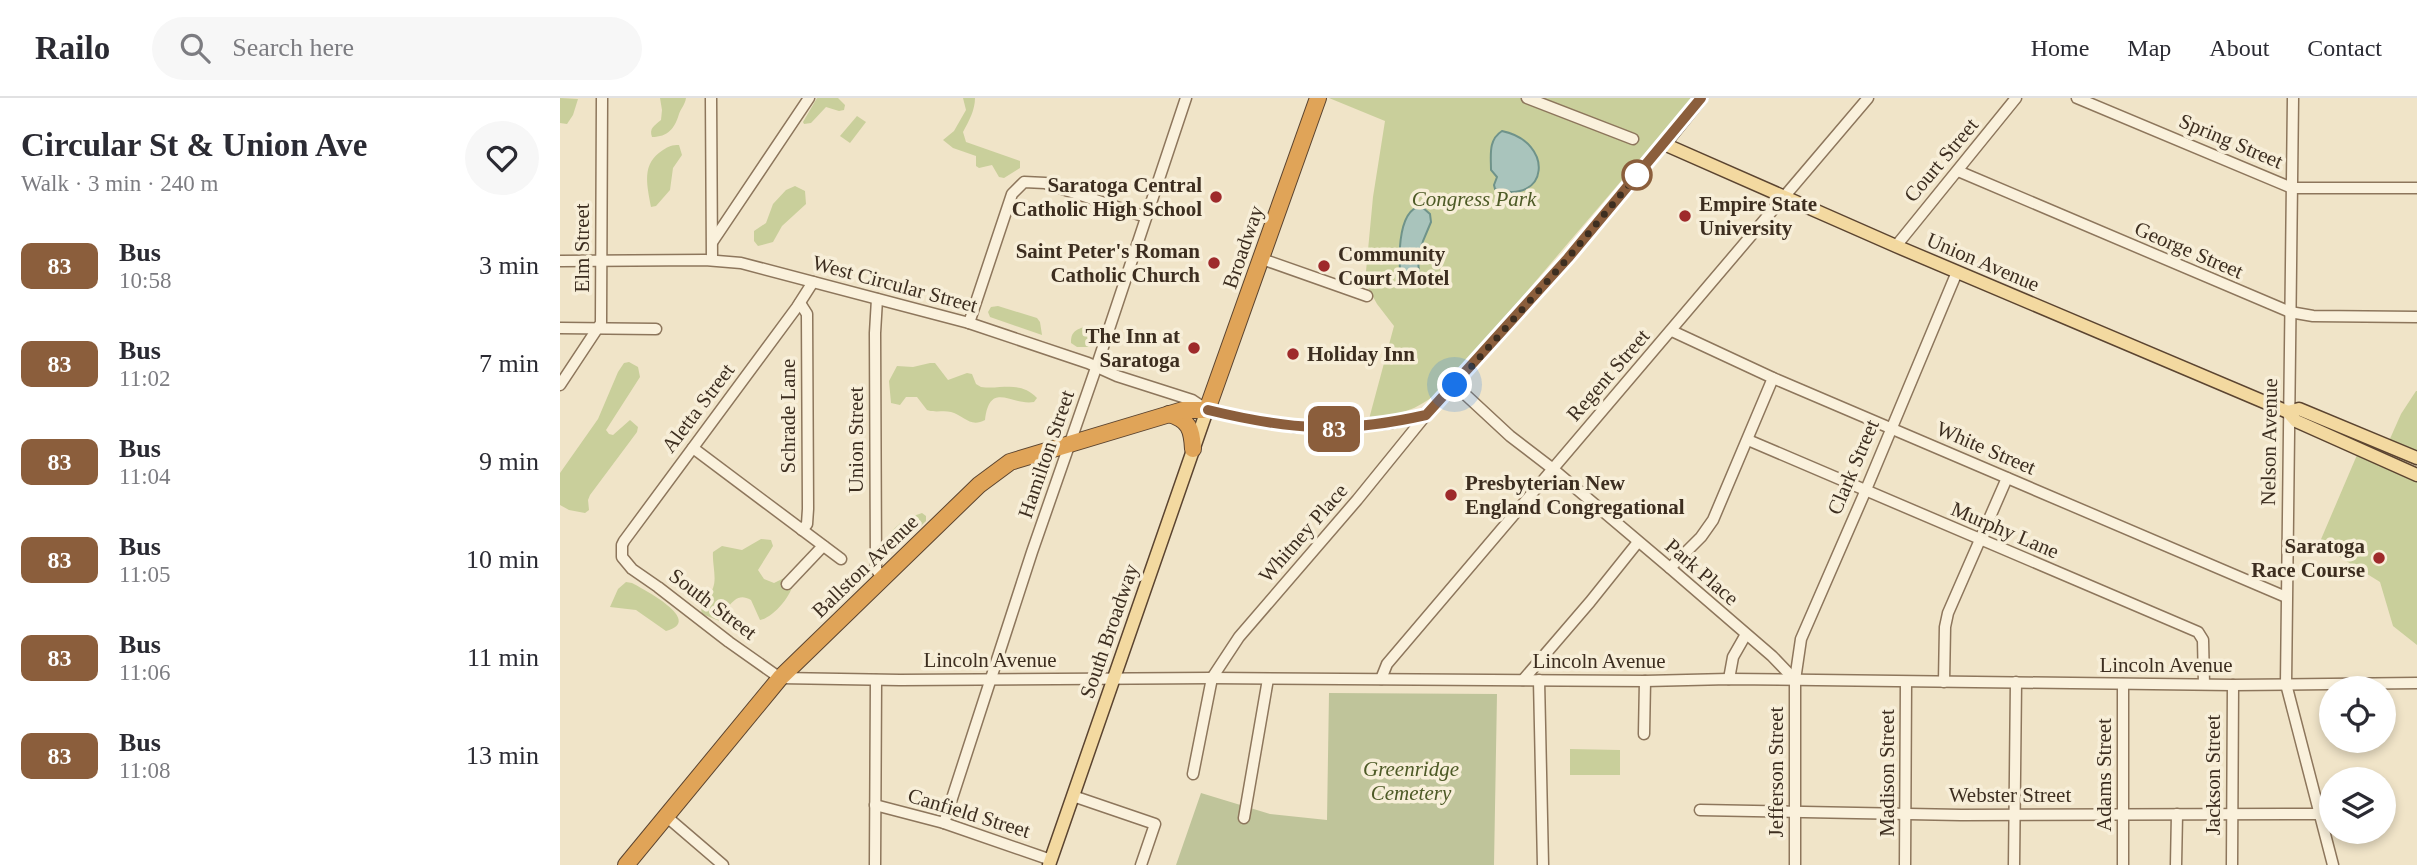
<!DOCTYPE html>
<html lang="en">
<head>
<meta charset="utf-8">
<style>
  body { margin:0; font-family:"Times New Roman",serif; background:#f7f7f7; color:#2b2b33; height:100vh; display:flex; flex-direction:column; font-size:26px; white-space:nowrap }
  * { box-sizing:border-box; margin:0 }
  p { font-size:23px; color:#7c7c81 }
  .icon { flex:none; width:38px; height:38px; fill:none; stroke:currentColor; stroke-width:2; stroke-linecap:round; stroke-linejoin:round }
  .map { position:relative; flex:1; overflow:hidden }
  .side { display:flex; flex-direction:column; background:#fff; width:560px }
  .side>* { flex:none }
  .badge { padding:0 14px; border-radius:10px; font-size:24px; line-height:46px }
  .tools { position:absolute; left:1759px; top:578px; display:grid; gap:14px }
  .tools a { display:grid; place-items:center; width:77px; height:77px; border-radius:50%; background:#fff; box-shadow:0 4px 10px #0003; font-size:35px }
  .you { position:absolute; width:35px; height:35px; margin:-18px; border:5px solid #fff; border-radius:50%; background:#1a73e8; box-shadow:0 0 0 10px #1a73e833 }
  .map>.badge { position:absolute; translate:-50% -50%; box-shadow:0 0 0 4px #fff }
  .round { display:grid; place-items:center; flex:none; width:74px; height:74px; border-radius:37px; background:#f7f7f7 }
  .headline { display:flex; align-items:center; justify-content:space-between; height:119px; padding:0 21px }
  h1 { font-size:33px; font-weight:700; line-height:52px }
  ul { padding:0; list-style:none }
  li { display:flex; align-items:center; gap:21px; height:98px; padding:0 21px }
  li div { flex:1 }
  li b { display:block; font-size:26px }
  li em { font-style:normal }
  li .badge { min-width:77px; font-weight:700; text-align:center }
  header { display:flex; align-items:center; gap:42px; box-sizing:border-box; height:98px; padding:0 35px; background:#fff; border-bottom:2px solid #e1e1e2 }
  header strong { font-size:33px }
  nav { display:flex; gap:38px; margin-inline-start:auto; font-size:24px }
  .search { width:490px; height:63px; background:#f7f7f7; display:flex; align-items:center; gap:18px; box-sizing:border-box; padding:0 24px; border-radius:38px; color:#7c7c81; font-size:26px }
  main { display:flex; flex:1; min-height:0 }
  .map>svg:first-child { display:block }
</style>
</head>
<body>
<header>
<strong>Railo</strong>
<div class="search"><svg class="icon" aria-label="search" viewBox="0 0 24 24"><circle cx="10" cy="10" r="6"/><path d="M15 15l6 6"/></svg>Search here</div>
<nav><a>Home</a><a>Map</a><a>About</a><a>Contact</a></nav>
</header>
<main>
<section class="side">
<div class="headline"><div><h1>Circular St &amp; Union Ave</h1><p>Walk · 3 min · 240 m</p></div><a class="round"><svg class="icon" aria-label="heart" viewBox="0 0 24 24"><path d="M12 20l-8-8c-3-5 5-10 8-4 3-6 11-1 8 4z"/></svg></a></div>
<ul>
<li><span class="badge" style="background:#8b5e3c;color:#fff">83</span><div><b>Bus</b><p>10:58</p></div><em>3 min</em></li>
<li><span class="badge" style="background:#8b5e3c;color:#fff">83</span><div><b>Bus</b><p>11:02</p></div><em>7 min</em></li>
<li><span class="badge" style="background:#8b5e3c;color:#fff">83</span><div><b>Bus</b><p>11:04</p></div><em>9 min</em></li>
<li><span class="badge" style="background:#8b5e3c;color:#fff">83</span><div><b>Bus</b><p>11:05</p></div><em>10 min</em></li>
<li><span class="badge" style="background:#8b5e3c;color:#fff">83</span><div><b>Bus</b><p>11:06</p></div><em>11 min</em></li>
<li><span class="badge" style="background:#8b5e3c;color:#fff">83</span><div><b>Bus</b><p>11:08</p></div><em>13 min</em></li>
</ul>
</section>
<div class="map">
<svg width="1857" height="767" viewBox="0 0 1857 767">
  <rect width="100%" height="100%" fill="#f0e4c8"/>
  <g fill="#c9cf9b">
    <polygon points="0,0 18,1 13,17 7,26 0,25"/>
    <path d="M100 0H126C125 7 121 10 119 16 115 30 108 39 92 39 89 30 94 28 101 22L102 12Z"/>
    <polygon points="257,0 278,0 285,7 284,12 279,13 266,9 251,25 244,26 243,24"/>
    <path d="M403 0H415C415 12 409 23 403 34L406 44 460 63V70L444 80 439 79 432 67 419 70 416 68V58L393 50 383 42 394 33 406 12Z"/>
    <path d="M769 0H1132L892 281C863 310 849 315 809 321L834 228 817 206 805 184 813 99 825 23Z"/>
    <polygon points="297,18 306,24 290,45 280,38"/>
    <path d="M119 47 122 57 113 70 110 92 96 108 91 109C87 86 81 66 103 52 109 48 112 47 119 47Z"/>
    <polygon points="235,88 245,93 246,106 222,128 213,144 198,148 194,143 194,133 206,125 213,106 226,92"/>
    <polygon points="438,208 477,220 480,224 482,237 430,219 428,214 431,209"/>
    <path d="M526 228 536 230 534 240 528 249H517L511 245C511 233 516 232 526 228Z"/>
    <polygon points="69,264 78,269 80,279 46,332 49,336 53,337 70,322 78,329 77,334 30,397 28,402 29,412 25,415 9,412 0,407 0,375 38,321 58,274 64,265"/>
    <path d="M370 265H375L388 282 407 275 412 276 416 286 421 289C441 292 460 282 477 300L474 304C451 308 430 282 425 322 410 330 405 318 391 314 383 312 376 315 367 312L357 299H346L340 307 331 305 329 283 337 268 353 269Z"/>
    <polygon points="1856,293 1857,293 1857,355 1829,343 1841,316"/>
    <polygon points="1797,357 1857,382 1857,547 1833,528 1820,484 1759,446"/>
    <path d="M362 415 366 418V423L342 446 334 445 331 435C337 425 351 419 362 415Z"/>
    <path d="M201 441 211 442 213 448 198 472 204 481 214 485 224 480 233 482C234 496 213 520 200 522L191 502C180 496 175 501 168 509L171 518 162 524 142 516C138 503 149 501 153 490 157 480 152 465 153 454L162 448 182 452Z"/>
    <path d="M66 484 72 485C81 490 146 523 106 533L76 512 50 509 58 491Z"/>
    <polygon points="1010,651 1060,652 1060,677 1010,677"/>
  </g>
  <polygon fill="#bfc49a" points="769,595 937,596 934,767 616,767 641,695 710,716 767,722"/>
  <g fill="#a9c4bc" stroke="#6f938a" stroke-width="2">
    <path d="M942 33C995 44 989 108 935 91L934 87 937 79 931 72C931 57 928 42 942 33Z"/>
    <path d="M861 108 870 116 871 124 863 143 858 161 859 175 851 188 842 187C838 168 836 112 861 108Z"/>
  </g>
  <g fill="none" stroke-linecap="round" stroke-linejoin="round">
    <g stroke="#8d765c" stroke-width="13">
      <g id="minor">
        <polyline points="151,0 152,162"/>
        <polyline points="967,0 1073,41"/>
        <polyline points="1517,0 1732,90 1857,90"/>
        <polyline points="1733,0 1726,586 1773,767"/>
        <polyline points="1398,73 1730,214 1753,218 1857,219"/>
        <polyline points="153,143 249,0"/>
        <polyline points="1336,148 1456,0"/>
        <polyline points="702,161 807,198"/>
        <polyline points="0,163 145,162 181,165 409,225 528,265 557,278 632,302 647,312 735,329 769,331 832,325 866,317 1008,160 1104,46"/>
        <polyline points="253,184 237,209 64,443 62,447 62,459 72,471 98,489 169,544 220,580 340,582 652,580 1085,583 1169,581 1673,587 1857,585"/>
        <polyline points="317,201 315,235 316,471 323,481"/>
        <polyline points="240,205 247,216 248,411 247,426 242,432"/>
        <polyline points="409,225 452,96 464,84 485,85 586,119"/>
        <polyline points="0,230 96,231"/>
        <polyline points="1112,233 1213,280 1726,499"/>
        <polyline points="0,287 41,225 42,0"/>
        <polyline points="895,287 950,338 993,371 1110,470 1212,558 1235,582"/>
        <polyline points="1188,342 1638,534 1643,542 1644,586"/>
        <polyline points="133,350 281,461"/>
        <polyline points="1110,470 1141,439 1153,422 1213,280"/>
        <polyline points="227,486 263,448"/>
        <polyline points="821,581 827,566 1308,0"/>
        <polyline points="1169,581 1173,559 1185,538"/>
        <polyline points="963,582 1030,504 1078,444"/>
        <polyline points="979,582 983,767"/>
        <polyline points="1384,584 1385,529 1388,515 1447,380"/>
        <polyline points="1563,586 1563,767"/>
        <polyline points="1084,636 1085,583"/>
        <polyline points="633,676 652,580 679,539 797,402 866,317"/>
        <polyline points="513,698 595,726 581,767"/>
        <polyline points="315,707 384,725 491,762"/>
        <polyline points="1140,712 1401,717 1760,716"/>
        <polyline points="107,719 163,767"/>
        <polyline points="684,720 708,581"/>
        <polyline points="384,725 472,454 536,270 626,0"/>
        <polyline points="315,767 316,582"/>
        <polyline points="1235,767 1235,582 1241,541 1305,394 1397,174"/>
        <polyline points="1345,767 1346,584"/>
        <polyline points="1454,767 1456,584"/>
        <polyline points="1616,767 1617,716"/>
        <polyline points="1672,767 1673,587"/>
      </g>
    </g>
    <g stroke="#5b4430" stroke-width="15">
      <g id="major">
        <polyline points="1141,0 1104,46 1336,148 1728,314 1736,323 1857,377"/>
        <polyline points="1728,314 1739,311 1857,360"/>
        <polyline points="489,767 647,312"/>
      </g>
    </g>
    <g stroke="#5b4430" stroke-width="18">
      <g id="highway">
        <path d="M609 316C629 322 632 331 633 351"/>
        <polyline points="66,767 220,580 419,387 450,364 623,312 647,312 758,0"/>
      </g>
    </g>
    <use href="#minor" stroke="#faf1dc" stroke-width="10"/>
    <use href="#major" stroke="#f3d9a0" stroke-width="12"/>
    <use href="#highway" stroke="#e0a458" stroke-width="16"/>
  </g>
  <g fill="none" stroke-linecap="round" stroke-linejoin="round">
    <g stroke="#fff" stroke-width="16">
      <path id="line" d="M648 312C730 332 782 336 866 317L1008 160 1141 0"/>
    </g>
    <use href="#line" stroke="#8b5e3c" stroke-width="10"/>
    <polyline stroke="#3d2e20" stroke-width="7" stroke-dasharray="0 12.6" points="895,287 1008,160 1077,77"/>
  </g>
  <circle fill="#fff" stroke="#8b5e3c" stroke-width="3.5" cx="1077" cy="77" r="14"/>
  <g fill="#9e2a2b" stroke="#f7eed8" stroke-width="2.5">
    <circle cx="656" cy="99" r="7"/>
    <circle cx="1125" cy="118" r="7"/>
    <circle cx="654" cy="165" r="7"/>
    <circle cx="764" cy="168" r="7"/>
    <circle cx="634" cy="250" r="7"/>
    <circle cx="733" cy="256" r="7"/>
    <circle cx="891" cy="397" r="7"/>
    <circle cx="1819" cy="460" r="7"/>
  </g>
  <g text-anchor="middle" stroke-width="7" stroke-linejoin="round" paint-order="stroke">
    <g font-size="21" fill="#3d2e20" stroke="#f7eed8">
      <text transform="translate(1671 43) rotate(23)" y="7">Spring Street</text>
      <text transform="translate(1381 62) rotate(-50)" y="7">Court Street</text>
      <text transform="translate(683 149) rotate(-71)" y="7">Broadway</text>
      <text transform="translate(22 150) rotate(-90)" y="7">Elm Street</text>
      <text transform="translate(1629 152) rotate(23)" y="7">George Street</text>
      <text transform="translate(1423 164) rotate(23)" y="7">Union Avenue</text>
      <text transform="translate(335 186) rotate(15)" y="7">West Circular Street</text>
      <text transform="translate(1048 277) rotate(-49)" y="7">Regent Street</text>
      <text transform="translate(138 310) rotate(-53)" y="7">Aletta Street</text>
      <text transform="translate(228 318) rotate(-90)" y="7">Schrade Lane</text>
      <text transform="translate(296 342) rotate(-90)" y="7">Union Street</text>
      <text transform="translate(1709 344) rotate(-89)" y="7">Nelson Avenue</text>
      <text transform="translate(1426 350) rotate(23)" y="7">White Street</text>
      <text transform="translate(486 356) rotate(-71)" y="7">Hamilton Street</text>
      <text transform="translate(1293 369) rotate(-67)" y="7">Clark Street</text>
      <text transform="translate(1445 432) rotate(23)" y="7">Murphy Lane</text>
      <text transform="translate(743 435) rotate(-49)" y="7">Whitney Place</text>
      <text transform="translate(305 468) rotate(-44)" y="7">Ballston Avenue</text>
      <text transform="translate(1142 474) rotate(41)" y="7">Park Place</text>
      <text transform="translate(153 506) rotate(37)" y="7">South Street</text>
      <text transform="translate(549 533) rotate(-71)" y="7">South Broadway</text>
      <text x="430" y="569">Lincoln Avenue</text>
      <text x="1039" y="570">Lincoln Avenue</text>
      <text x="1606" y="574">Lincoln Avenue</text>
      <text transform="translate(1216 674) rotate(-90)" y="7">Jefferson Street</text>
      <text transform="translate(1327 675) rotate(-90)" y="7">Madison Street</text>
      <text transform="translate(1544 677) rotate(-90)" y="7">Adams Street</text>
      <text transform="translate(1653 677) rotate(-90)" y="7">Jackson Street</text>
      <text x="1450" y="704">Webster Street</text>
      <text transform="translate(409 715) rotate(17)" y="7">Canfield Street</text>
    </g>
    <g font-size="21" font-weight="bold" fill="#3d2e20" stroke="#f7eed8" text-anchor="end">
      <text x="642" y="94">Saratoga Central<tspan x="642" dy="24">Catholic High School</tspan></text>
      <text x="1139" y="113" text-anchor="start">Empire State<tspan x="1139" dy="24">University</tspan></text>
      <text x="640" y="160">Saint Peter's Roman<tspan x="640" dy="24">Catholic Church</tspan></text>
      <text x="778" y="163" text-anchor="start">Community<tspan x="778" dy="24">Court Motel</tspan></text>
      <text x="620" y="245">The Inn at<tspan x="620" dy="24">Saratoga</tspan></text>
      <text x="747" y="263" text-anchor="start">Holiday Inn</text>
      <text x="905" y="392" text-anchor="start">Presbyterian New<tspan x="905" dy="24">England Congregational</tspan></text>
      <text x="1805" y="455">Saratoga<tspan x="1805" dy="24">Race Course</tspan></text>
    </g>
    <g font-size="21" font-style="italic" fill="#4d5a26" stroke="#f7eed8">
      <text x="914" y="108">Congress Park</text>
      <text x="851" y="678">Greenridge<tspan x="851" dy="24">Cemetery</tspan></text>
    </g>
  </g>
</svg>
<div class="tools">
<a><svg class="icon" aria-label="locate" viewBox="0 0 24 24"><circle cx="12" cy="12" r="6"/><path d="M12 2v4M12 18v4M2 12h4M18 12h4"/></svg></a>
<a><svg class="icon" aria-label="layers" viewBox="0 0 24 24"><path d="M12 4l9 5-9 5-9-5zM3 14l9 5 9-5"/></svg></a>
</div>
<div class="you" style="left:895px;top:287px"></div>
<b class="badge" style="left:774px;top:331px;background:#8b5e3c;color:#fff">83</b>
</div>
</main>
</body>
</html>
